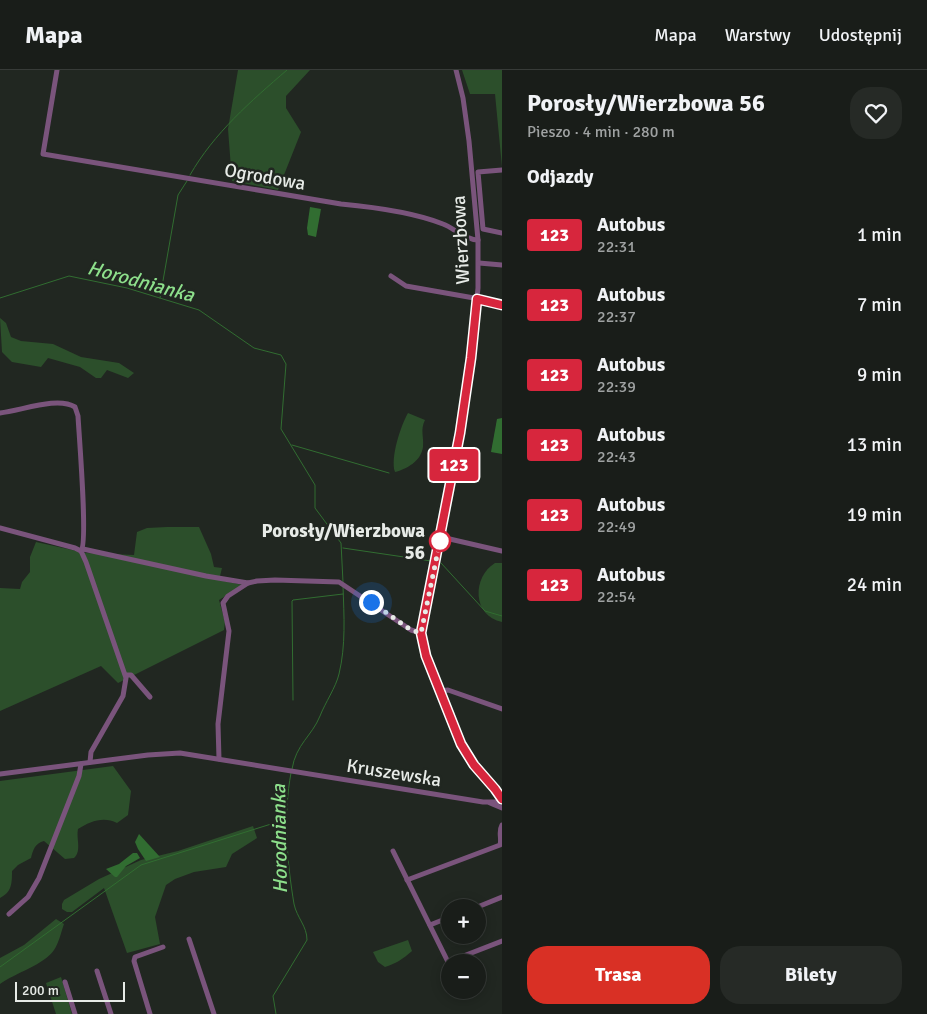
<!DOCTYPE html>
<html lang="pl">
<head>
<meta charset="utf-8">
<style>
  body { margin:0; font-family:Signika,sans-serif; background:#262a26; color:#f1f3f6; height:100vh; display:flex; flex-direction:column; font-size:19px; white-space:nowrap }
  * { box-sizing:border-box; margin:0 }
  p { font-size:16px; color:#9fa2a2 }
  .icon { flex:none; width:28px; height:28px; fill:none; stroke:currentColor; stroke-width:2; stroke-linecap:round; stroke-linejoin:round }
  .map { position:relative; flex:1; overflow:hidden }
  .sheet { display:flex; flex-direction:column; background:#191d19; width:425px }
  .sheet>* { flex:none }
  .badge { padding:0 10px; border-radius:4px; font-size:18px; line-height:32px }
  .fabs { position:absolute; left:441px; top:829px; display:grid; gap:10px }
  .fabs a { display:grid; place-items:center; width:45px; height:45px; border-radius:50%; background:#191d19; box-shadow:0 2px 12px #0003,0 0 0 1px #373b38; font-size:25px }
  .scale { position:absolute; left:15px; bottom:12px; width:110px; box-sizing:border-box; padding-left:5px; border:2px solid #e7ebe7; border-top:0; font-size:14px; line-height:18px; white-space:nowrap; color:#e7ebe7; -webkit-text-stroke:4px #212721; paint-order:stroke }
  .you { position:absolute; width:25px; height:25px; margin:-12px; border:4px solid #fff; border-radius:50%; background:#1a73e8; box-shadow:0 0 0 8px #1a73e833 }
  .map>.badge { position:absolute; translate:-50% -50%; box-shadow:0 0 0 2px #fff }
  h2 { padding:0 25px; font-size:19px; line-height:45px }
  .round { display:grid; place-items:center; flex:none; width:52px; height:52px; border-radius:20px; background:#262a26 }
  .summary { display:flex; align-items:center; justify-content:space-between; height:85px; padding:0 25px }
  h1 { font-size:24px; font-weight:800; line-height:38px }
  .cta { display:flex; gap:10px; margin-top:auto; padding:10px 25px }
  .cta a { flex:1; height:58px; border-radius:20px; background:#d93025; color:#fff; font-size:20px; font-weight:800; line-height:58px; text-align:center }
  .cta a+a { background:#262a26; color:#f1f3f6 }
  ul { padding:0; list-style:none }
  li { display:flex; align-items:center; gap:15px; height:70px; padding:0 25px }
  li div { flex:1 }
  li b { display:block; font-size:19px }
  li em { font-style:normal }
  li .badge { min-width:55px; font-weight:700; text-align:center }
  header { display:flex; align-items:center; gap:30px; box-sizing:border-box; height:70px; padding:0 25px; background:#191d19; border-bottom:1px solid #373b38 }
  header strong { font-size:24px }
  nav { display:flex; gap:28px; margin-inline-start:auto; font-size:18px }
  main { display:flex; flex:1; min-height:0 }
  .map>svg:first-child { display:block }
</style>
</head>
<body>
<header>
<strong>Mapa</strong>
<nav><a>Mapa</a><a>Warstwy</a><a>Udostępnij</a></nav>
</header>
<main>
<div class="map">
<svg width="502" height="944" viewBox="0 0 502 944">
  <rect width="100%" height="100%" fill="#212721"/>
  <g fill="#2c4f2b">
    <polygon points="238,0 310,0 286,26 286,38 301,62 278,120 232,111 228,59"/>
    <polygon points="462,0 502,0 502,97 495,24 470,24"/>
    <polygon points="0,248 6,253 11,267 21,271 53,274 81,287 119,293 134,303 128,308 107,300 101,308 96,308 80,297 48,288 41,297 12,292 2,282"/>
    <path d="M408 343 425 350C420 360 424 366 423 377 421 391 407 399 395 402 390 388 401 355 408 343Z"/>
    <polygon points="167,457 199,457 211,484 214,497 222,498 219,510 243,515 219,530 225,552 224,560 118,613 101,596 0,641 0,518 20,519 22,512 30,502 30,487 36,472 86,483 134,485 137,462 147,458"/>
    <path d="M495 493H502V552C472 546 472 507 495 493Z"/>
    <path d="M113 696 131 721 128 745 117 753C104 746 90 751 78 759 76 769 82 781 74 788L65 789 44 771C35 773 33 780 31 788L18 795 12 801C12 813 12 822 0 828V711Z"/>
    <polygon points="253,756 257,768 232,784 226,797 194,802 175,809 166,815 155,847 160,874 127,883 104,818 72,842 67,842 62,839 62,834 64,830 99,809 141,790 178,781"/>
    <path d="M56 849 64 854C61 862 59 873 54 880 44 895 15 903 0 914V888L24 875Z"/>
    <path d="M408 870 412 881C403 889 395 894 385 897L378 892 373 882Z"/>
    <polygon points="61,907 72,944 56,944 46,913"/>
  </g>
  <g fill="#316d31">
    <polygon points="310,137 321,139 316,167 308,165 307,158"/>
    <polygon points="502,348 502,384 491,382 497,349"/>
    <polygon points="139,764 160,787 146,791 138,779 135,772"/>
    <polygon points="133,783 137,783 140,788 126,796 117,807 115,807 106,799 119,794"/>
  </g>
  <g fill="none" stroke-linecap="round" stroke-linejoin="round">
    <g stroke="#316d31" stroke-width="1">
      <path d="M190 105C214 63 251 31 287 0"/>
      <polyline points="0,228 69,206 127,218 199,240 254,278 281,285 286,294 281,359 315,415 315,438 341,473 343,512"/>
      <polyline points="160,228 178,125 187,111"/>
      <polyline points="292,375 389,403"/>
      <polyline points="343,478 431,491"/>
      <polyline points="441,493 485,541 502,546"/>
      <polyline points="293,630 292,531 293,530 343,524"/>
      <path d="M292 699C296 674 312 666 320 646 325 633 336 617 339 604 346 575 344 546 343 516"/>
      <polyline points="0,897 141,795 287,749"/>
      <path d="M276 944 273 926 307 870C307 856 297 848 294 834 287 792 283 745 291 703"/>
    </g>
    <g stroke="#7a547c" stroke-width="5">
      <path d="M57 0 43 84 341 134C373 137 413 142 443 154 454 158 465 170 478 170"/>
      <polyline points="456,0 463,28 469,71 478,170 478,218 471,288 460,363 422,554 422,569 426,586 461,674 474,695 495,719 502,729"/>
      <polyline points="502,100 478,102 483,159 502,163"/>
      <polyline points="479,193 502,195"/>
      <polyline points="391,206 406,216 474,228 502,235"/>
      <path d="M0 343C21 341 57 326 75 337L78 346C79 365 88 473 81 481"/>
      <polyline points="0,458 75,478 81,481 86,492 126,608 123,626 91,682 90,692"/>
      <polyline points="441,467 502,481"/>
      <polyline points="83,479 206,506 248,513"/>
      <polyline points="126,605 131,605 150,627"/>
      <polyline points="440,621 448,620 502,639"/>
      <polyline points="219,689 218,654 229,561 223,533 228,526 248,513 257,511 275,510 339,512 411,560 421,563"/>
      <polyline points="0,704 148,685 180,683 483,732 502,732"/>
      <polyline points="490,733 502,738"/>
      <polyline points="393,781 450,896"/>
      <path d="M407 810 500 775C502 768 498 762 502 755"/>
      <polyline points="475,838 502,827"/>
      <polyline points="9,844 28,827 39,808 79,706 81,694"/>
      <polyline points="430,855 450,847"/>
      <polyline points="189,869 214,944"/>
      <polyline points="448,892 502,871"/>
      <polyline points="97,901 111,944"/>
      <polyline points="65,912 75,944"/>
      <polyline points="150,944 134,891 135,887 163,877"/>
    </g>
  </g>
  <g fill="none" stroke-linecap="round" stroke-linejoin="round">
    <g stroke="#fff" stroke-width="11">
      <polyline id="line" points="502,235 477,229 471,288 460,363 421,563 426,586 461,674 474,695 495,719 502,729"/>
    </g>
    <use href="#line" stroke="#d7263d" stroke-width="8"/>
    <polyline stroke="#e7ebe7" stroke-width="5" stroke-dasharray="0 9" points="371,532 411,560 421,563 440,471"/>
  </g>
  <circle fill="#fff" stroke="#d7263d" stroke-width="2.5" cx="440" cy="471" r="10"/>
  <g text-anchor="middle" stroke-width="5" stroke-linejoin="round" paint-order="stroke">
    <g font-size="19" fill="#e7ebe7" stroke="#212721">
      <text transform="translate(265 106) rotate(10)" y="7">Ogrodowa</text>
      <text transform="translate(460 170) rotate(-93)" y="7">Wierzbowa</text>
      <text transform="translate(394 702) rotate(9)" y="7">Kruszewska</text>
    </g>
    <g font-size="19" font-weight="bold" fill="#e7ebe7" stroke="#212721" text-anchor="end">
      <text x="425" y="467">Porosły/Wierzbowa<tspan x="425" dy="22">56</tspan></text>
    </g>
    <g font-size="20" font-style="italic" fill="#8ddf8b" stroke="#212721">
      <text transform="translate(141 211) rotate(15)" y="7">Horodnianka</text>
      <text transform="translate(279 769) rotate(-91)" y="7">Horodnianka</text>
    </g>
  </g>
</svg>
<div class="fabs">
<a>+</a>
<a>−</a>
</div>
<div class="scale">200 m</div>
<div class="you" style="left:371px;top:532px"></div>
<b class="badge" style="left:454px;top:395px;background:#d7263d;color:#fff">123</b>
</div>
<section class="sheet">
<div class="summary"><div><h1>Porosły/Wierzbowa 56</h1><p>Pieszo · 4 min · 280 m</p></div><a class="round"><svg class="icon" aria-label="heart" viewBox="0 0 24 24"><path d="M12 20l-8-8c-3-5 5-10 8-4 3-6 11-1 8 4z"/></svg></a></div>
<h2>Odjazdy</h2>
<ul>
<li><span class="badge" style="background:#d7263d;color:#fff">123</span><div><b>Autobus</b><p>22:31</p></div><em>1 min</em></li>
<li><span class="badge" style="background:#d7263d;color:#fff">123</span><div><b>Autobus</b><p>22:37</p></div><em>7 min</em></li>
<li><span class="badge" style="background:#d7263d;color:#fff">123</span><div><b>Autobus</b><p>22:39</p></div><em>9 min</em></li>
<li><span class="badge" style="background:#d7263d;color:#fff">123</span><div><b>Autobus</b><p>22:43</p></div><em>13 min</em></li>
<li><span class="badge" style="background:#d7263d;color:#fff">123</span><div><b>Autobus</b><p>22:49</p></div><em>19 min</em></li>
<li><span class="badge" style="background:#d7263d;color:#fff">123</span><div><b>Autobus</b><p>22:54</p></div><em>24 min</em></li>
</ul>
<div class="cta"><a>Trasa</a><a>Bilety</a></div>
</section>
</main>
</body>
</html>
